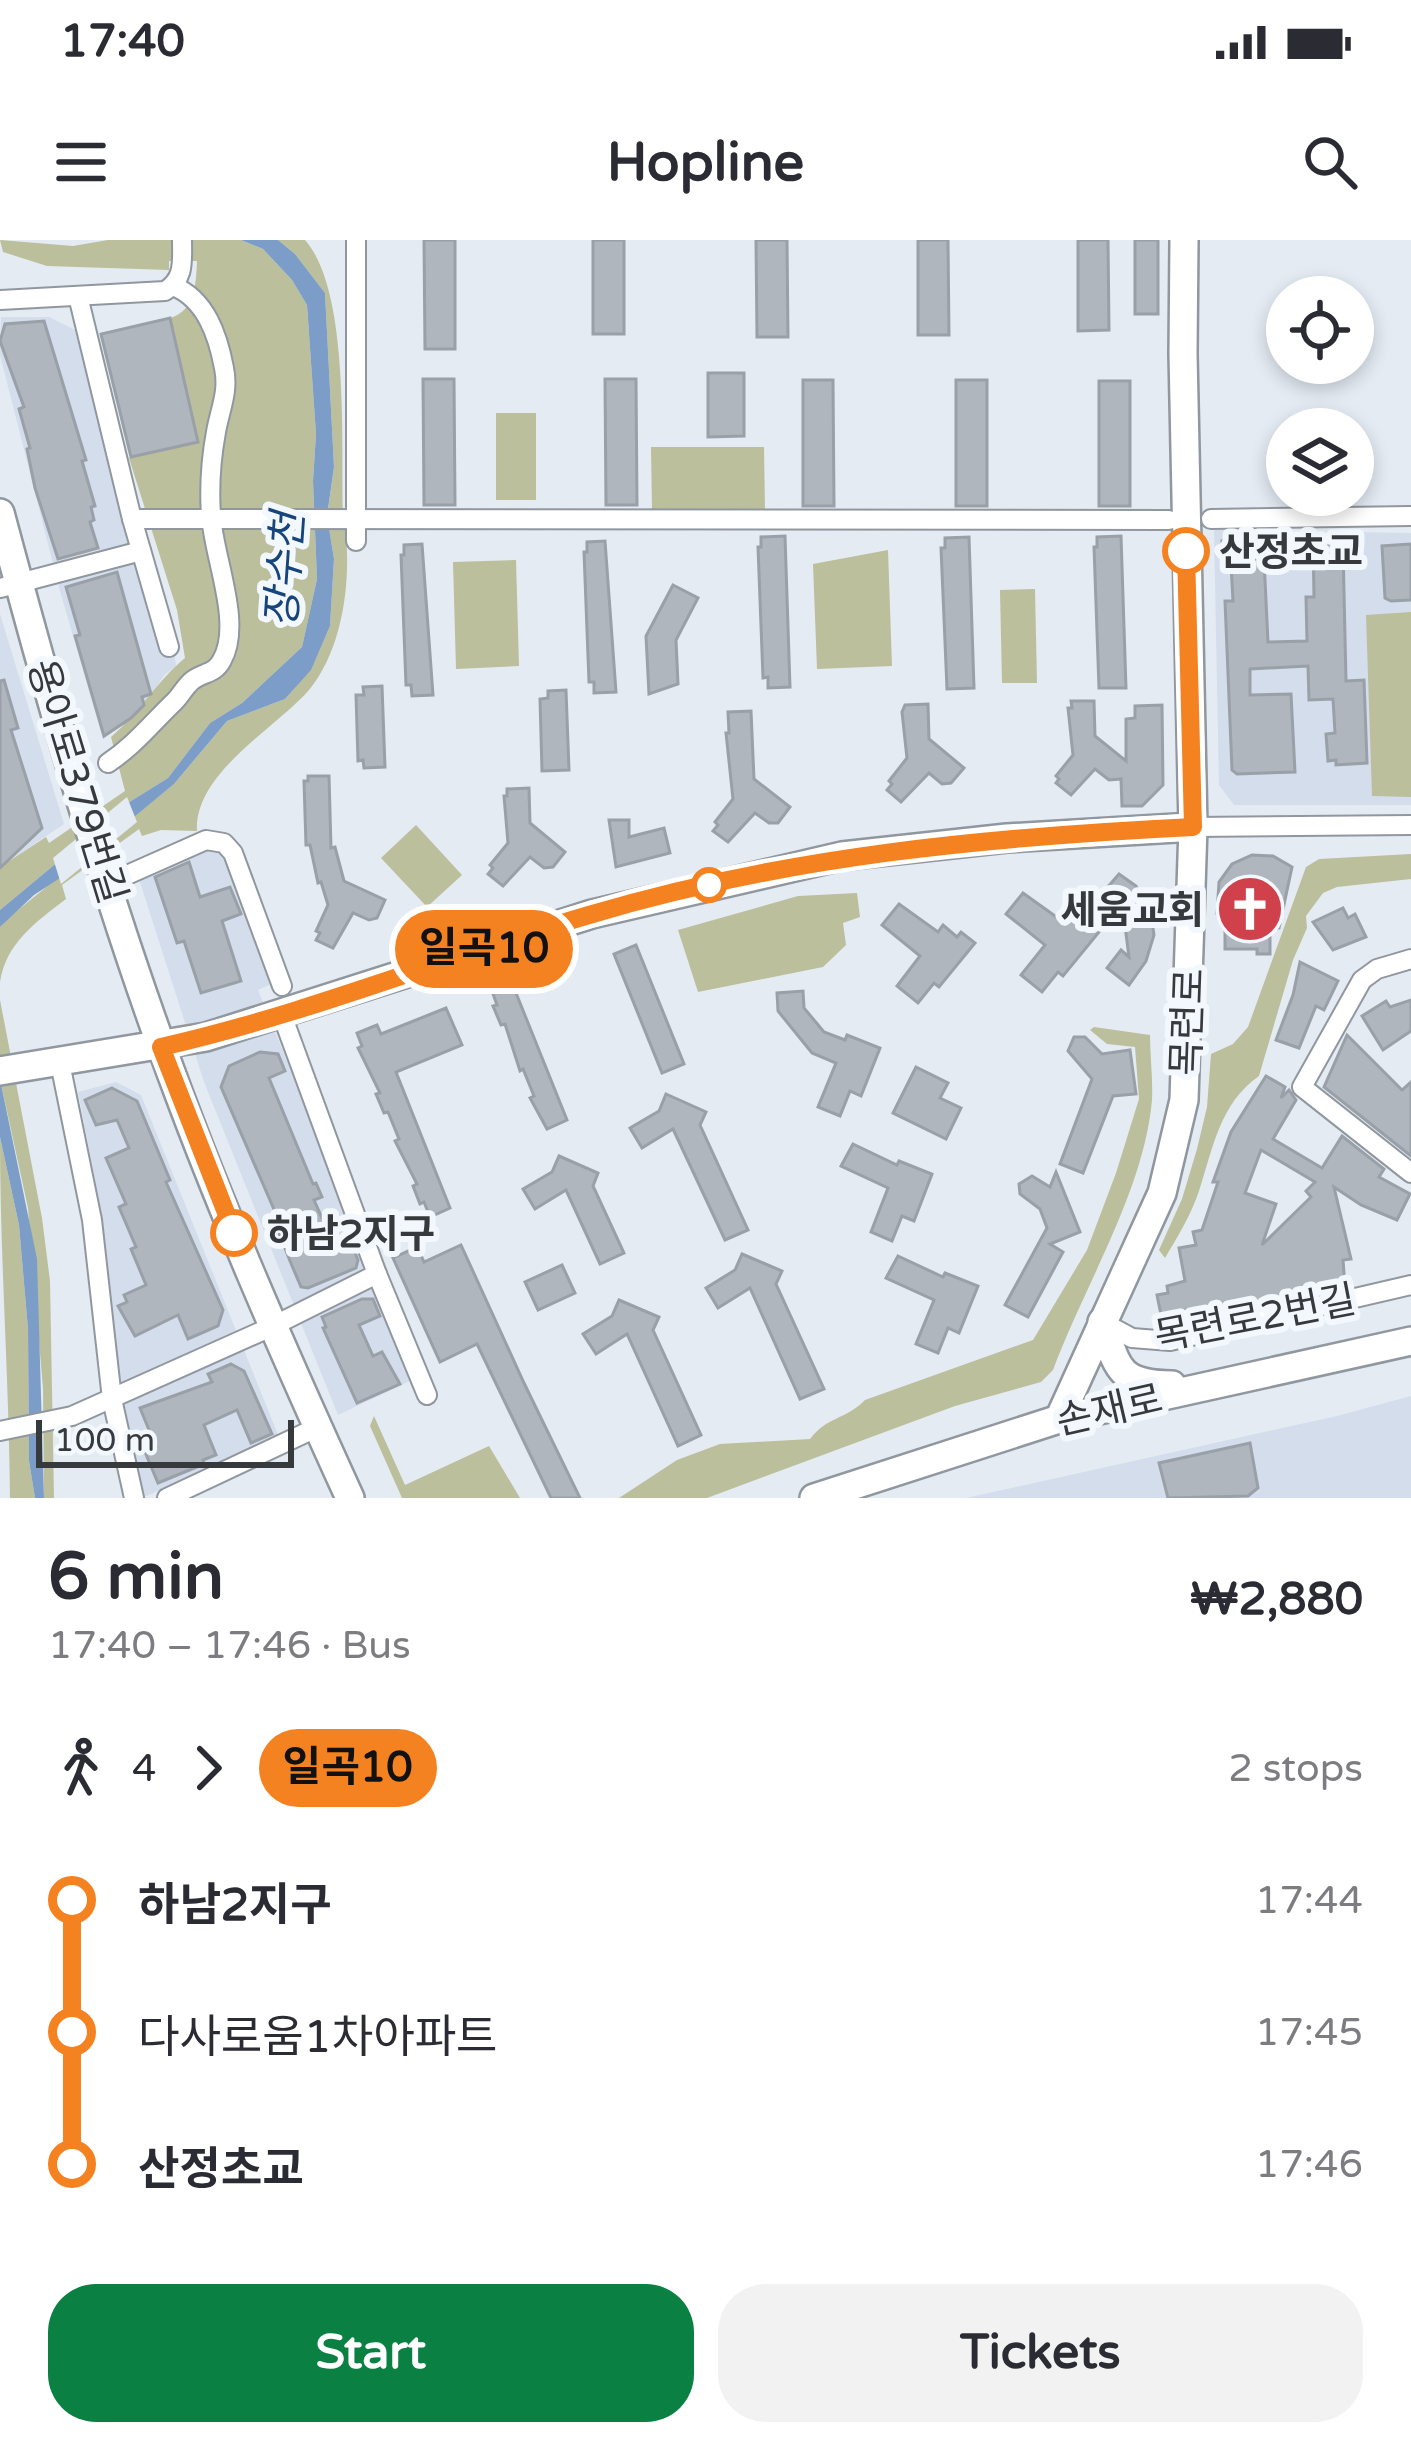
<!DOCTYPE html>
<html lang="en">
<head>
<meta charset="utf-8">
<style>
  body { margin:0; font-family:"Varela Round","Noto Sans KR",sans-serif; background:#f2f2f3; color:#2b2b33; height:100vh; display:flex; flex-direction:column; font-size:45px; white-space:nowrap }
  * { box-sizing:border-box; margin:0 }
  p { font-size:39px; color:#7c7c81 }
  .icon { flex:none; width:66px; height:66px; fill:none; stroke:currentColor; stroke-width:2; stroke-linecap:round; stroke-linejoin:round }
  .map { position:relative; height:1258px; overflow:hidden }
  .side { display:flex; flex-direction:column; background:#fff; flex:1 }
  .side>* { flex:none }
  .badge { padding:0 24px; border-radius:39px; font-size:42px; line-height:78px }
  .controls { position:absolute; left:1266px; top:36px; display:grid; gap:24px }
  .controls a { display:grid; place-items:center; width:108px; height:108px; border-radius:50%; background:#fff; box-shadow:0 6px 18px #0003; font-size:60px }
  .scale { position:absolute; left:36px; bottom:30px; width:258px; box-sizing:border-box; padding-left:12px; border:6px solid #373a3d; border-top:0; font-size:33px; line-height:42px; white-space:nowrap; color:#373a3d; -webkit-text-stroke:9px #f2f8fe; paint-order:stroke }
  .map>.badge { position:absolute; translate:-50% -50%; box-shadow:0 0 0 6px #fff }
  .legs { display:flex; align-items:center; gap:18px; height:132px; padding:0 48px; font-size:39px }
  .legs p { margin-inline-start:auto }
  .headline { display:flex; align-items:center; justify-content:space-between; height:204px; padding:0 48px }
  h1 { font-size:66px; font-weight:800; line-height:90px }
  .button { display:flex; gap:24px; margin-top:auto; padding:24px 48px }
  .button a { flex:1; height:138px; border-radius:48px; background:#0b8043; color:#fff; font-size:48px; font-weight:800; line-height:138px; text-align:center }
  .button a+a { background:#f2f2f3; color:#2b2b33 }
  ul { padding:0 48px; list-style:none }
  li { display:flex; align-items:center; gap:42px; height:132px; font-size:45px }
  li i { display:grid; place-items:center; width:18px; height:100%; margin:0 15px; background:currentColor }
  li i::after { content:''; width:30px; height:30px; margin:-15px; border:9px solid; border-radius:50%; background:#fff }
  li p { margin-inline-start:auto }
  li:first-child i { background:linear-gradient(#0000 50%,currentColor 0) }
  li:last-child i { background:linear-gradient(currentColor 50%,#0000 0) }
  .status { display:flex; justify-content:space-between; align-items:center; height:84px; padding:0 60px; background:#fff; direction:ltr }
  .status svg { height:33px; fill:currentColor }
  header { display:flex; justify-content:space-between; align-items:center; height:156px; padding:0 48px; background:#fff; font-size:54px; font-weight:800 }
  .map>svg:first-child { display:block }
</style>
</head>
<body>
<div class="status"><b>17:40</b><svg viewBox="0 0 49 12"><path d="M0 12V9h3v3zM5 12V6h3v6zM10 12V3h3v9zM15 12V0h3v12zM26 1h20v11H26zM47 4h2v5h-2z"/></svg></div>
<header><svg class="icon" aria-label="menu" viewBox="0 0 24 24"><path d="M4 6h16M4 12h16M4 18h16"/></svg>Hopline<svg class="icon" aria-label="search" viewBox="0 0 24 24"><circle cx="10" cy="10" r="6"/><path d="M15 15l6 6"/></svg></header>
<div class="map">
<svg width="1411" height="1258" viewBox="0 0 1411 1258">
  <rect width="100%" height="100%" fill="#e4ebf3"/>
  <g fill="#d3ddec">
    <polygon points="49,77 75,90 134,325 144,337 174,411 176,426 164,435 145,466 103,499 60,351 0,115 1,77"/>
    <polygon points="1214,290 1411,293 1411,565 1234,565 1219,545"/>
    <polygon points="0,374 64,584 0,627"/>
    <polygon points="212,606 226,610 275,742 258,750 416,1138 338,1175 204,842 139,639"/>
    <polygon points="116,842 141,855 279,1197 144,1257 121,1148 101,970 78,852"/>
    <polygon points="1411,1156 1411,1258 966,1258 1337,1176"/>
  </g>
  <g fill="#bbbf9c">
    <path d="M0 0 73 6 108 0H241L263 9 292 40 307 65 316 194 313 241 317 339 302 407 242 463 210 483 168 538 131 561 0 670V627L46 597 49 603 125 551 111 497C140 472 156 442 185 418L177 370 129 218 198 201 170 78C195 71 196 44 197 21H169V30L47 26 3 12Z"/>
    <path d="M278 0H305C350 51 341 204 343 273 353 328 346 405 309 450 275 489 194 533 197 591L161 590 142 596 139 589 62 645 66 659C36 682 6 703 0 742V687L8 678 174 544 227 481 285 459 311 429 330 386 334 319 327 277 334 227 325 53 295 14Z"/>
    <rect x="496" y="173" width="40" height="87"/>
    <polygon points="651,207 764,207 765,271 652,271"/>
    <polygon points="888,310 892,426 817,429 813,324"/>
    <polygon points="516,320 519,426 456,429 453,322"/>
    <polygon points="1035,349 1037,443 1002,443 1000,350"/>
    <polygon points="1411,372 1411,557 1372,556 1366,375"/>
    <polygon points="416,585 462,635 427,667 381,618"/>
    <path d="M1411 614V639L1337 647 1323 653 1306 676 1307 688 1293 720 1259 836C1220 863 1213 908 1199 951 1191 975 1178 996 1165 1018L1159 1010 1182 959 1197 909 1207 867 1211 814 1233 804 1248 787 1306 627 1319 619Z"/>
    <polygon points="857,653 860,677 843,683 846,705 823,727 698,752 678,690 798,656"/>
    <polygon points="0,760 42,978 50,1041 54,1258 44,1258 43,1149 28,968 0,839"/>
    <path d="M1094 787 1150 795C1150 816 1153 838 1152 860 1144 951 1085 1044 1053 1130L1041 1142 955 1166 707 1258H619L677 1220 720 1204 810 1199C829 1175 844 1181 865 1160L1033 1100 1087 1010 1116 933 1139 859 1135 807 1107 804 1090 790Z"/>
    <path d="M0 897 19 985 28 1089 29 1221 35 1258H10C9 1137 0 1018 0 897Z"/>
    <polygon points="374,1176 405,1245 489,1206 520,1258 402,1258 370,1186"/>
  </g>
  <g fill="#7c9dc8">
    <polygon points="241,0 278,0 295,14 325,53 334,227 327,276 334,319 330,386 311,430 285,459 227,481 174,544 60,638 34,655 0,687 0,670 131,561 168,538 210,483 242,463 302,407 317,339 313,241 316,194 307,65 292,40 263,9"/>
    <polygon points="0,839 37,1019 44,1258 35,1258 29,1221 28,1089 19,985 0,897"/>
  </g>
  <polygon fill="#e4ebf3" points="127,557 137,582 61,644 53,618"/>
  <g fill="#afb6bd" stroke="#99a0a7" stroke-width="3" fill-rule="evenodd">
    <polygon points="424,0 455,0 455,109 425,109"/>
    <rect x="593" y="0" width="31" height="94"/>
    <polygon points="756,0 787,0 788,97 757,97"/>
    <polygon points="918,0 948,0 949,95 918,95"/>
    <polygon points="1078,0 1108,0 1109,90 1078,91"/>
    <rect x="1135" y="0" width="23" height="74"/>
    <polygon points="170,78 198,202 131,217 101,94"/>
    <polygon points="44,81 86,220 82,221 95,266 91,267 94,280 90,282 98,308 58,319 35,248 27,209 30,208 19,169 24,167 0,101 5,84"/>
    <polygon points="708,133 744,133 744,196 708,197"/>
    <polygon points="423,139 454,139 455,265 424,265"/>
    <polygon points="605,139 636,139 637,265 606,265"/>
    <polygon points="803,140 833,140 834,266 803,266"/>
    <rect x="956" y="140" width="31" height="126"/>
    <rect x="1099" y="141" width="31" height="125"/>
    <polygon points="785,296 790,447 768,448 768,437 763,438 758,307 761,307 761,297"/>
    <polygon points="1121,296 1126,448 1099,448 1094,307 1097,307 1097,297"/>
    <polygon points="969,297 974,448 947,449 941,308 945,308 945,298"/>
    <polygon points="1338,297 1339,308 1343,308 1346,441 1364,440 1367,523 1336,525 1336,520 1328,521 1326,494 1335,493 1333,459 1309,460 1308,426 1250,429 1250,455 1291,454 1295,532 1237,534 1232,530 1225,361 1233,361 1231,324 1223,324 1222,301 1263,299 1268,402 1307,401 1306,357 1314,357 1313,298"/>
    <polygon points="605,301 616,452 594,453 594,442 589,442 584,312 587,312 587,302"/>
    <polygon points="422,304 433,455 412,456 411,445 406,445 401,315 404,315 404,305"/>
    <polygon points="1411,304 1411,360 1391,361 1385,358 1382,306"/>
    <polygon points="117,332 151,454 142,457 144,465 131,478 104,496 75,396 80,395 66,347"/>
    <polygon points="673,345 698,358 676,400 678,444 649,454 646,396"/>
    <polygon points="4,440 18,488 11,490 42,588 0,628 0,441"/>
    <polygon points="382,446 385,527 364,528 363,520 358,521 356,455 364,455 363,447"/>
    <polygon points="566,450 569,530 542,531 540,459 548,458 548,451"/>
    <polygon points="1071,461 1094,461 1095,496 1126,521 1126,479 1135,478 1135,466 1162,465 1163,545 1142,566 1122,566 1121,539 1109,540 1095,529 1071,555 1056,543 1059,539 1056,536 1073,515 1068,468 1072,468"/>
    <polygon points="928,464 929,499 964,528 951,543 942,544 929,533 901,562 887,550 892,544 889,541 907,518 902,472 905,465"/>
    <polygon points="751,471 754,539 790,567 778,583 769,583 755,573 728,602 713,591 718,585 715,582 733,559 726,493 729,493 728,472"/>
    <polygon points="308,536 329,536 331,608 335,607 344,641 385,660 377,678 369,680 353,673 333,708 316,700 320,693 316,691 328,665 321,642 318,643 310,605 306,605 304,541 308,541"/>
    <polygon points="529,548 530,583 565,612 553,627 544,628 530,617 503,646 488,634 493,628 490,625 508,603 504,556 507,556 507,549"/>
    <polygon points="609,580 629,580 629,597 664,588 670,613 616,627"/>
    <polygon points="1252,615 1273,616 1292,627 1279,688 1270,688 1270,714 1257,714 1257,709 1225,709 1225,688 1217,674 1219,642 1232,624"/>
    <polygon points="189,622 200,657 230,647 241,674 222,681 241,741 201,753 184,701 177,703 155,637"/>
    <polygon points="1119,634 1136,646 1151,675 1154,695 1146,721 1129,745 1107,728 1121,710 1129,717 1125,686 1126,658 1116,671 1100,656"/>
    <polygon points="1023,653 1062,681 1067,675 1081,686 1085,681 1099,692 1063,736 1058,732 1042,752 1021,735 1045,705 1006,674"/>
    <polygon points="899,664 938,692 943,685 957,697 961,692 975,703 939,747 934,743 918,763 897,746 920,716 882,685"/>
    <polygon points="1343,668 1348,678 1355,674 1366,697 1333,710 1313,682"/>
    <polygon points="636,705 684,824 662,833 614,714"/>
    <polygon points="1300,722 1338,741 1324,770 1316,766 1299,808 1276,800 1293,755"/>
    <polygon points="512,743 567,880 547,889 530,858 534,856 523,829 520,831 505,784 501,785 493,766 497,765 492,751"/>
    <polygon points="803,751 804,768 824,792 845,800 847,795 880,808 861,856 850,851 840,876 818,867 836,823 812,813 778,771 777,753"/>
    <polygon points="1411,760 1411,791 1383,810 1362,776 1386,761 1390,767"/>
    <polygon points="446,768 462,805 396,832 450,968 430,977 424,962 420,964 413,946 417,944 395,901 399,899 388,872 384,873 376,854 380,853 358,808 362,806 357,793 377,785 381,794"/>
    <polygon points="1347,795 1402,850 1411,842 1411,916 1324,847"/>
    <polygon points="1074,797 1085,797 1102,814 1130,810 1136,854 1113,856 1083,933 1060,924 1092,839 1068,811"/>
    <polygon points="260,812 278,814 285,831 269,838 313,944 316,943 322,957 314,960 336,1009 351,1003 358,1020 356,1028 308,1048 301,1047 290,1021 275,983 279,981 221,847 229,826"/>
    <polygon points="916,827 948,843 940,858 961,868 946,899 893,873"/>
    <path d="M1266 836 1285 847 1281 858 1289 850 1296 860 1273 899 1322 928 1342 896 1384 929 1379 937 1410 954 1397 980 1361 965 1334 947 1351 1019 1343 1020 1345 1046 1208 1078 1206 1066 1161 1075 1157 1055 1168 1053 1167 1046 1185 1041 1179 1008 1196 1005 1193 992 1202 990 1218 942H1213L1231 892ZM1261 910 1315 942 1306 951 1311 957 1262 1005 1276 964 1245 953Z"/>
    <polygon points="112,848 137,861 170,940 166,942 223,1070 218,1086 188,1099 178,1075 135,1096 118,1066 127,1062 124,1055 146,1045 131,1009 136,1007 119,967 126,964 106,918 129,908 117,880 96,885 85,860"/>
    <polygon points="666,854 706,872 700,885 748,990 725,1000 673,889 642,908 630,888 659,871"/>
    <polygon points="853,904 897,925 899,921 932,934 914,981 902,976 892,1001 871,992 888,948 841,926"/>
    <polygon points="559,916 598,933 593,946 624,1013 600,1024 566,950 535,969 523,949 552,932"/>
    <polygon points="1056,932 1080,992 1050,1004 1063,1012 1028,1077 1005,1065 1047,988 1040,969 1020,954 1019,944 1032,936 1050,947"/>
    <polygon points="461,1005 524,1143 580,1258 551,1258 477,1104 440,1122 393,1018 417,1007 424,1022"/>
    <polygon points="742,1014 782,1031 776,1044 824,1149 800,1159 750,1048 718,1068 706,1048 735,1030"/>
    <polygon points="898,1016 943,1037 945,1033 978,1046 959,1093 948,1088 938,1113 916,1104 934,1060 886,1038"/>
    <polygon points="562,1025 575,1053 538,1070 525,1042"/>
    <polygon points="362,1059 373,1059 380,1076 359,1085 373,1116 382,1112 400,1144 357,1163 323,1088 326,1087 322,1077"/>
    <polygon points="619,1060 659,1077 653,1090 701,1195 678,1206 627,1094 596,1114 583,1094 612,1076"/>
    <polygon points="231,1124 244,1131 272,1194 251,1203 237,1170 204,1185 216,1215 203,1220 204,1224 158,1243 145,1212 156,1207 140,1168 212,1142 208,1134"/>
    <polygon points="1250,1203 1258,1248 1248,1256 1168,1258 1159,1223"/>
  </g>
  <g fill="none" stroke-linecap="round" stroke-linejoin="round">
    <g stroke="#91979f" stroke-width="22">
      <g id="street">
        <polyline points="78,56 132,279 169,407"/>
        <path d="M0 60 165 51C185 39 182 21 182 0"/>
        <polyline points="132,279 1169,280"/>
        <polyline points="1211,279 1411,276"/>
        <polyline points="356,301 356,0"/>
        <polyline points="0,348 141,311"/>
        <path d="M108 523C135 505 152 483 175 461 181 455 186 445 193 440 204 432 215 434 222 420 243 383 213 316 211 275 209 246 211 219 216 192 220 169 229 152 224 128 218 96 206 59 173 46"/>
        <polyline points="1193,587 1411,585"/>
        <polyline points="109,643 206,600 224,603 233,613 282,746"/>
        <polyline points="1411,719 1377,729 1362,740 1302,847 1411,933"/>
        <polyline points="282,775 377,1034 427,1155"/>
        <polyline points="60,823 92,980 112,1159 134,1258"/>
        <polyline points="1102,1082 1132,1098 1170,1101 1411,1045"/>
        <polyline points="0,1191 72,1176 271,1087 377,1034"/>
        <polyline points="167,1258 318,1187"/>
      </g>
    </g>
    <g stroke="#91979f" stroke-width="32">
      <g id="secondary">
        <path d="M0 273C48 452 98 631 161 805 216 959 282 1109 350 1258"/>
        <polyline points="0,831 206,797 592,674 842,616 1007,598 1193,587"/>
        <path d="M1102 1082C1118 1129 1118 1144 1172 1145"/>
        <polyline points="1059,1179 1162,953 1184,860 1193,587 1183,114 1184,0"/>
        <polyline points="814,1258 1059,1179 1411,1101"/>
      </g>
    </g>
    <use href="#street" stroke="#fff" stroke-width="18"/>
    <use href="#secondary" stroke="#fff" stroke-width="27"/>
  </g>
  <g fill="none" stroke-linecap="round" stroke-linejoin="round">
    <g stroke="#fff" stroke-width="27">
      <path id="line-1" d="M234 993 161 807C307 774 446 717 589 675 786 616 988 597 1193 587L1186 311"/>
    </g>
    <use href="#line-1" stroke="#f58220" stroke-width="18"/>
  </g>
  <defs>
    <g id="church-disc" transform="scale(3.45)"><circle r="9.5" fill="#d1414c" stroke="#f2f8fe"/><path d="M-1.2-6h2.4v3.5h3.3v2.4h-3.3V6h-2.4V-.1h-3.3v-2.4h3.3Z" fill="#fff"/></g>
  </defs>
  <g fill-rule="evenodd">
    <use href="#church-disc" x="1250" y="669"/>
  </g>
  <g fill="#fff" stroke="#f58220" stroke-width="6">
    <circle cx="1186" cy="311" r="21"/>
    <circle cx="709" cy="645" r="15"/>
    <circle cx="234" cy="993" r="21"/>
  </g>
  <g text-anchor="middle" stroke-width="12" stroke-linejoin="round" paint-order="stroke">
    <g font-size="39" font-weight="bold" fill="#373a3d" stroke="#f2f8fe" text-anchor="start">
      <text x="1219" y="325">산정초교</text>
      <text x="267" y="1007">하남2지구</text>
    </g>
    <g font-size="39" fill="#373a3d" stroke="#f2f8fe">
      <text transform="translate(78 541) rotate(73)" y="14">용아로379번길</text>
      <text transform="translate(1187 782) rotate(-88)" y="14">목련로</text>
      <text transform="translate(1255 1077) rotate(-11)" y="14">목련로2번길</text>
      <text transform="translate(1109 1169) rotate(-13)" y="14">손재로</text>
    </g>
    <g font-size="39" font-weight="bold" fill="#373a3d" stroke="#f2f8fe" text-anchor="end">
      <text x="1204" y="683">세움교회</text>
    </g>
    <g font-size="42" font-style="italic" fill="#17447a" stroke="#f2f8fe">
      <text transform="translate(284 330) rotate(-86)" y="15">장수천</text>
    </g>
  </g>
</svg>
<div class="controls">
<a><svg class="icon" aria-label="locate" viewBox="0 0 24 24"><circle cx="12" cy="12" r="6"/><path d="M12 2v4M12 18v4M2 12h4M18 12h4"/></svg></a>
<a><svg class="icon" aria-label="layers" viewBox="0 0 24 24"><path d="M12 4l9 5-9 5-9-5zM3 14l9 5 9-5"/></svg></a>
</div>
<div class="scale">100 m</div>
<b class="badge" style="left:484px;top:709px;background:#f58220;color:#111">일곡10</b>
</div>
<section class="side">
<div class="headline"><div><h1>6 min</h1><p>17:40 – 17:46 · Bus</p></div><b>₩2,880</b></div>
<div class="legs"><svg class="icon" aria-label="walk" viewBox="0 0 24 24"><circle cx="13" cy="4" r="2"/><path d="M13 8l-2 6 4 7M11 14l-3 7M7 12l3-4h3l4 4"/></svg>4<svg class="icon" aria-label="forward" viewBox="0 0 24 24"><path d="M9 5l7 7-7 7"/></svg><b class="badge" style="background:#f58220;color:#111">일곡10</b><p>2 stops</p></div>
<ul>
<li><i style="color:#f58220"></i><b>하남2지구</b><p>17:44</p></li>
<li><i style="color:#f58220"></i><span>다사로움1차아파트</span><p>17:45</p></li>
<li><i style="color:#f58220"></i><b>산정초교</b><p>17:46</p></li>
</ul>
<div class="button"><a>Start</a><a>Tickets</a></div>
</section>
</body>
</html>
